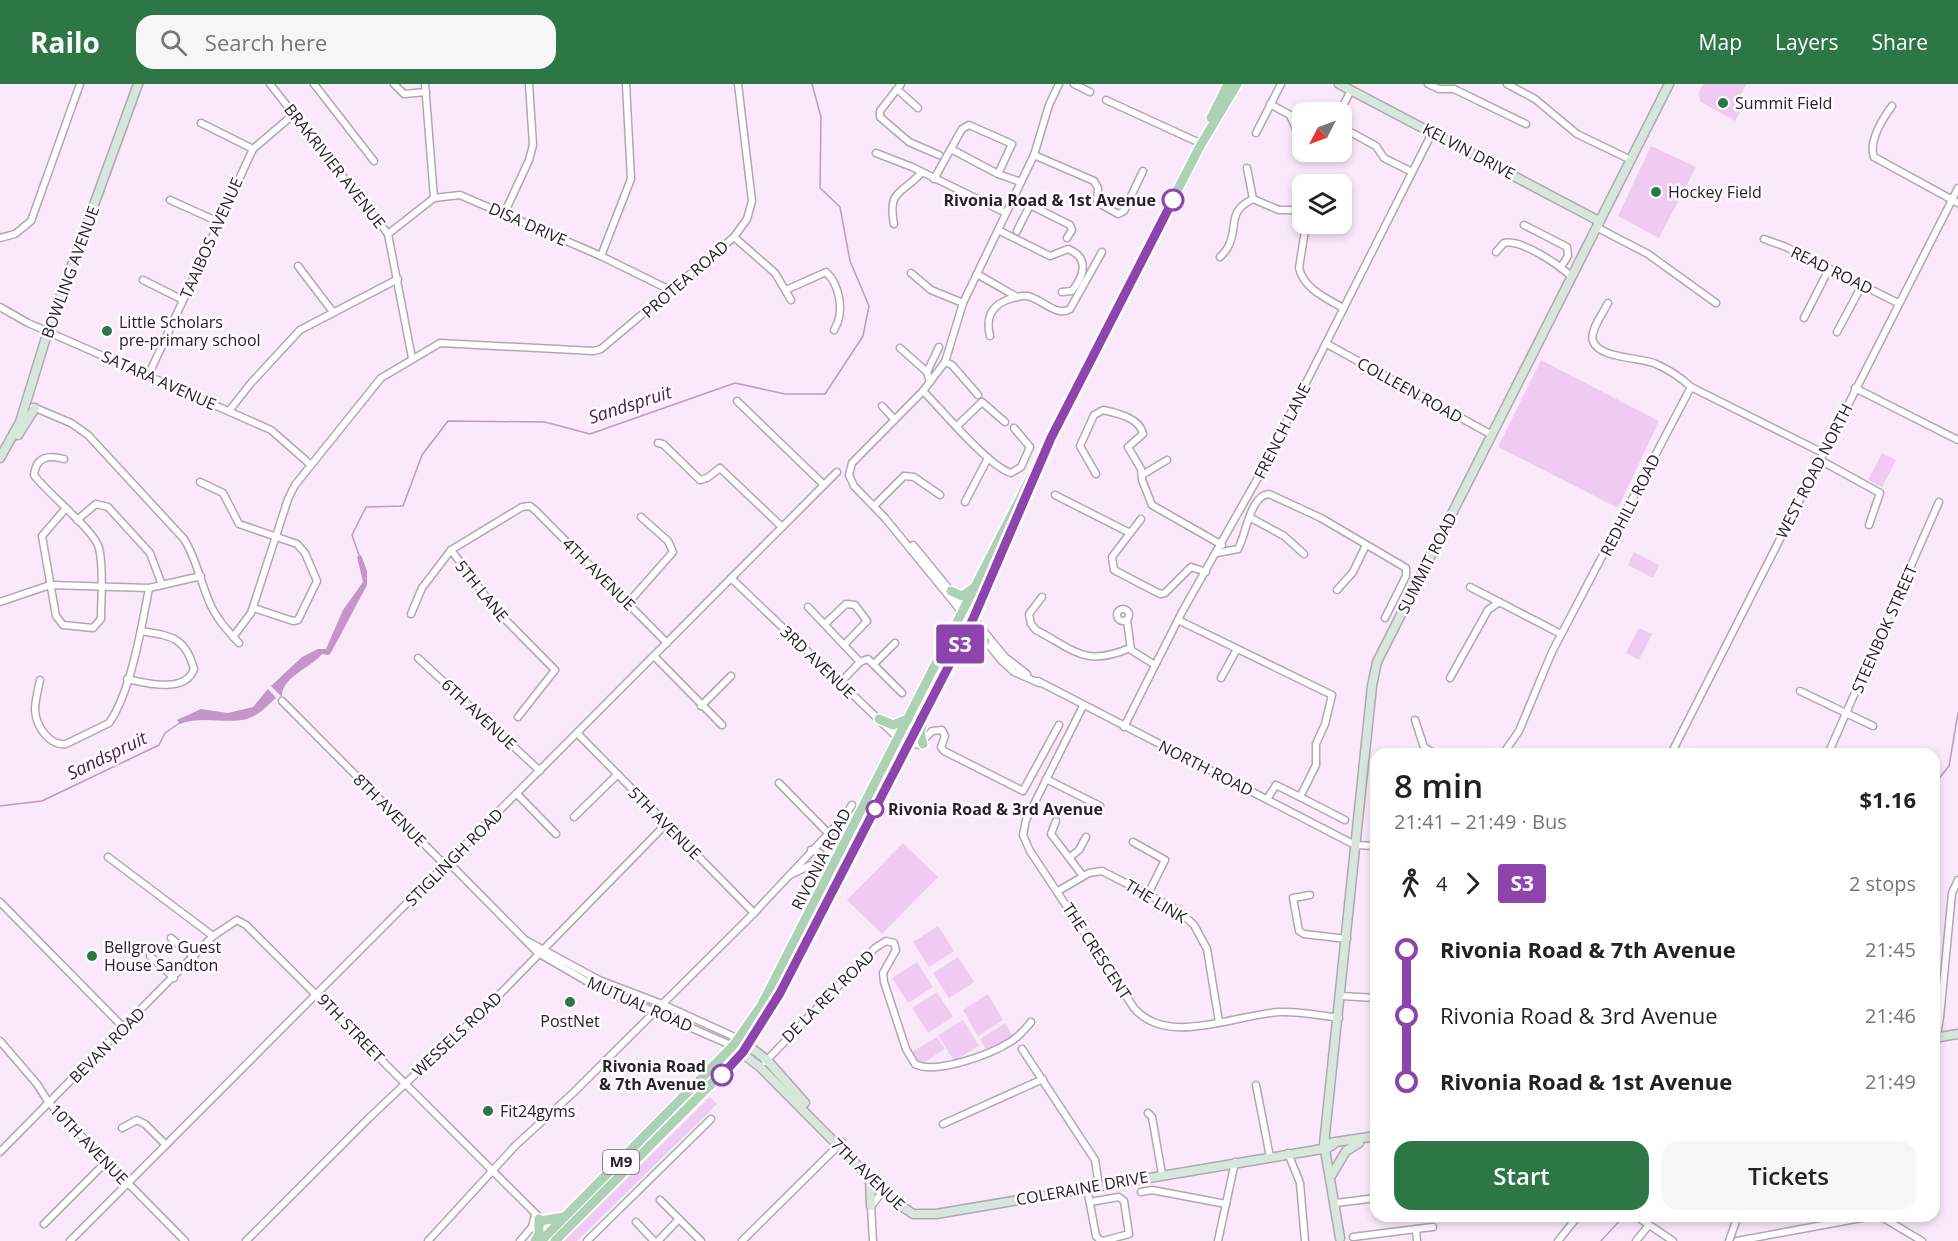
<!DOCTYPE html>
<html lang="en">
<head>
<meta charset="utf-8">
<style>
  body { margin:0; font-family:"Open Sans",sans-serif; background:#f6f6f6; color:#222; height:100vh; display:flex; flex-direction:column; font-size:22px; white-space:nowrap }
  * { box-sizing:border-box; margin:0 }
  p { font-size:20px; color:#767676 }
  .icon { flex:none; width:33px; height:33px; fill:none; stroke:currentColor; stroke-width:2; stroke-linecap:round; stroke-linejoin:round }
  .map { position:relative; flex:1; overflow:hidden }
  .drawer { position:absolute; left:1370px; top:664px; width:570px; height:474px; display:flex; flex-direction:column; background:#fff; border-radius:18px; box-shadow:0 3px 9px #0003 }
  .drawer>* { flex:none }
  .badge { padding:0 12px; border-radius:4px; font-size:21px; line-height:39px }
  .needle { width:39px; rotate:228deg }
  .buttons { position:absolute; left:1292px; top:18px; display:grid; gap:12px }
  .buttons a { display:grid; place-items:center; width:60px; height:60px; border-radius:12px; background:#fff; box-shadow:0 3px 9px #0003; font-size:30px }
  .map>.badge { position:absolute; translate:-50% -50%; box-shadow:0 0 0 3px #fff }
  .legs { display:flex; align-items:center; gap:9px; height:66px; padding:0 24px; font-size:20px }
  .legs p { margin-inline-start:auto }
  .head { display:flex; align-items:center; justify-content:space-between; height:102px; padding:0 24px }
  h1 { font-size:33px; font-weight:600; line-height:45px }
  .action { display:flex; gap:12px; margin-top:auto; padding:12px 24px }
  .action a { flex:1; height:69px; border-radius:18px; background:#2d7746; color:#fff; font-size:24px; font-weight:600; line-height:69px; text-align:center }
  .action a+a { background:#f6f6f6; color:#222 }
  ul { padding:0 24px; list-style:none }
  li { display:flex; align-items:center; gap:21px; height:66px; font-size:22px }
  li i { display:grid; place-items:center; width:9px; height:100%; margin:0 8px; background:currentColor }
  li i::after { content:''; width:15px; height:15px; margin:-8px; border:4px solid; border-radius:50%; background:#fff }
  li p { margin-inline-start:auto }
  li:first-child i { background:linear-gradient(#0000 50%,currentColor 0) }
  li:last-child i { background:linear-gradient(currentColor 50%,#0000 0) }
  header { display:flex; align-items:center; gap:36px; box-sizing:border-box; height:84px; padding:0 30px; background:#2d7746; color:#fff }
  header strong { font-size:28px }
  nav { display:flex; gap:33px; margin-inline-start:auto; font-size:21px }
  .search { width:420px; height:54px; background:#f6f6f6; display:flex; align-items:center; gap:15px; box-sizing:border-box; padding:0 21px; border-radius:18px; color:#767676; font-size:22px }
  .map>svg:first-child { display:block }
</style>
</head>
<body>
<header>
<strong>Railo</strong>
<div class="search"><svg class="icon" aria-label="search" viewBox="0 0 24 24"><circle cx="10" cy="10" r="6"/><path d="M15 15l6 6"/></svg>Search here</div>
<nav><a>Map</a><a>Layers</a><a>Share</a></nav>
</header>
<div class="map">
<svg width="1958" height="1157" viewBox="0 0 1958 1157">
  <rect width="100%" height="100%" fill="#fae9fb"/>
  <g fill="#efcbf2">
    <polygon points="1703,0 1746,0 1739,14 1745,20 1735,37 1701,18 1698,10"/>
    <polygon points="1651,62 1696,83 1659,154 1618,132"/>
    <polygon points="1541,276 1659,337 1618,424 1498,363"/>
    <polygon points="1882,369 1896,376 1882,403 1868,396"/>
    <polygon points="1634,468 1659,481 1653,494 1628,481"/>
    <polygon points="1639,544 1652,550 1639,576 1626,569"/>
    <polygon points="903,759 938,793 882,850 847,816"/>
    <polygon points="938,842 954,867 929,883 913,858"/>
    <polygon points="958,873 974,898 949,914 933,889"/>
    <polygon points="917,878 933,903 908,919 892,894"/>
    <polygon points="937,908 953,933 928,949 912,924"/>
    <polygon points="988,910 1003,936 978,952 963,926"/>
    <polygon points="963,936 979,962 954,977 938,951"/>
    <polygon points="1005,939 1013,952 988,968 980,955"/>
    <polygon points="937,953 945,965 920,981 912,968"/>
    <polygon points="710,1013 717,1020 577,1157 564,1157"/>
  </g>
  <g fill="#c495c9">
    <path d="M361 471 367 487V501L333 565 329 571 322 570C311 584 281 593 282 613L271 602 302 573 318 565H326L343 526 363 498 357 473Z"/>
    <path d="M268 605 276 614C269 620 262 628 254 632 235 643 204 630 180 640L177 636 201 625 228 629 253 623Z"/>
  </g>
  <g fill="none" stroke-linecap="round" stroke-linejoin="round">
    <g stroke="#c495c9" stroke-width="1.5">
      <polyline points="360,474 352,451 366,423 403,422 422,371 448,337 545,338 590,350 735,299 785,310 825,310 863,252 869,222 850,177 840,123 820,104 821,33 812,0"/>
      <polyline points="1934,701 1949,682 1958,629"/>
      <polyline points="0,722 42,717 159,661 165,649 181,638"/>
      <polyline points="1601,1157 1624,1132"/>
    </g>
    <g stroke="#b4a5b6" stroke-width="9">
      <g id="street">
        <polyline points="270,0 388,150 412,274"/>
        <polyline points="314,0 374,77"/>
        <polyline points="394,0 404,10 426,8"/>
        <polyline points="425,0 434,114"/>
        <polyline points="901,0 880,27 880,33 909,58 939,71"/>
        <polyline points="1074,0 1090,8"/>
        <polyline points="1428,0 1439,5 1454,5"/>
        <polyline points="1507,0 1535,15 1577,50 1631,76"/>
        <polyline points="897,5 918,24"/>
        <polyline points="1454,5 1526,40"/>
        <polyline points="1106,16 1202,60"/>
        <polyline points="1270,20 1290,31 1296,45 1301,48"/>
        <path d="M1892 22C1883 34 1868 58 1874 73L1958 119"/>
        <polyline points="1340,28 1351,6"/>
        <polyline points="201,39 253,65"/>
        <polyline points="1256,49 1281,0"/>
        <polyline points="1352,49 1376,62 1384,74 1412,88"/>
        <polyline points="951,65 998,90 1021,98"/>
        <polyline points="876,69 912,83 1006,129"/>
        <polyline points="1319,70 1320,68"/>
        <polyline points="1034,71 1094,97 1098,104 1097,118 1118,130 1124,127 1143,87"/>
        <polyline points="1247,84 1253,115"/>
        <polyline points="934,95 962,45 969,41 1012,60 998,90"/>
        <polyline points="1014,113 1070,141 1072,146 1067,154"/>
        <polyline points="170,116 219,138"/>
        <polyline points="504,130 529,76 533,61 529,0"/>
        <path d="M894 140C887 105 903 110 921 89"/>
        <path d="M1306 140 1299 184C1304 205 1326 214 1343 224"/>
        <polyline points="1524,141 1567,163 1568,172 1561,183"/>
        <polyline points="1596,143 1648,170 1716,219"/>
        <path d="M998 146 1050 172 1068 165C1090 174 1084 192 1072 207L1062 208"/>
        <polyline points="1017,147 1030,121"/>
        <polyline points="388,150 434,114 460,111 601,172 672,207"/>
        <polyline points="734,153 775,189 791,216"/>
        <polyline points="0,154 15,150 31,137 80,0"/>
        <polyline points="1764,155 1786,163 1898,219"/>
        <path d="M1496 168 1504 159C1522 155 1559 181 1572 193"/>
        <polyline points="601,172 631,95 626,0"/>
        <path d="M1220 173C1223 170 1227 166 1229 161 1238 142 1227 127 1253 115L1279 126H1297L1302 130"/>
        <polyline points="298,182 333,228"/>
        <polyline points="911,189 931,206 963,219"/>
        <polyline points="977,190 1017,213"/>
        <polyline points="143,196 183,216"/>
        <path d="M786 206 826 188C840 201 845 229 834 246"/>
        <path d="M1608 219C1604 228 1589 247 1593 257 1599 275 1641 273 1656 280 1670 286 1680 293 1691 303L1823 369"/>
        <polyline points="0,223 28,239 271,346 311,381"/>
        <polyline points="1804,234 1829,185"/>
        <polyline points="1837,248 1862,201"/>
        <path d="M990 252C985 232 993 219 1013 214 1018 213 1023 211 1027 212 1041 214 1057 234 1070 225L1102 168"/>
        <polyline points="1327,260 1492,351"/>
        <polyline points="900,264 927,288 930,298"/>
        <polyline points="945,278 952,281 978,311"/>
        <polyline points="927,288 939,263"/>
        <polyline points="148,292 253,65 294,30"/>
        <polyline points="1855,304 1958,356"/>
        <path d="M923 307C942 326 989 383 1011 389L1021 383 1030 363 1014 344"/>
        <polyline points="737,317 824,401"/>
        <polyline points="882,322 894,335"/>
        <path d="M33 323 71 339 88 351 184 455C196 474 200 496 209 517 215 533 227 546 239 559"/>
        <polyline points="229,327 251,299 300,246 398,195"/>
        <polyline points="957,342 982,318 1005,338"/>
        <polyline points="658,359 663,360 700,396 707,394 720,384 782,443"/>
        <path d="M64 375C49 371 36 372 34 391 46 408 95 447 99 464 104 483 101 515 101 535L93 544 63 541 56 532 42 452 66 424"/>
        <polyline points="1820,376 1880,409 1869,441"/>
        <path d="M1096 390 1080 362 1094 331 1103 326C1117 329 1140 334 1143 350L1128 363 1141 385 1142 396 1152 421 1222 461"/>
        <polyline points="1142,391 1167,376"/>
        <polyline points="200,398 223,409 239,440 297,460 305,469 317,497 298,536 293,537 254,524"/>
        <polyline points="1055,411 1130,449"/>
        <polyline points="965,418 988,374"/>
        <polyline points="874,422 904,392 914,393 940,411"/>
        <polyline points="1251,434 1284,452 1304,470"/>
        <polyline points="1141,435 1112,473 1114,486 1160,510 1165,509 1191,483 1206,488"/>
        <polyline points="77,436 96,420 108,423 150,469 162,501"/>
        <polyline points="913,461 1005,573 1027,590"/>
        <path d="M1217 469 1238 465C1246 451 1250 411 1269 410L1321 434 1406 484V492L1385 534"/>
        <polyline points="731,494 899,655 919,661 932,647 942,646 945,652 941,663 944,667 1023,707 1059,641"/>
        <polyline points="1470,503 1561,550"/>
        <polyline points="1337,506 1353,488 1366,461"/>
        <path d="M1042 513 1029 530 1031 540 1036 546C1076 567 1085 583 1130 564"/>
        <polyline points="0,518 50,501 149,504 201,492"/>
        <polyline points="628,519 673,468 668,457 641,433"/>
        <polyline points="808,523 860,578"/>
        <circle cx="1123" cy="531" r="6"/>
        <polyline points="411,530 422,504 451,466"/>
        <polyline points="1127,536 1131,566 1155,581"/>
        <polyline points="1178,536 1332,611 1325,640 1316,660 1316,681 1300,713 1276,701 1267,715"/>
        <polyline points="825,540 846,520 855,521 867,537 844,561"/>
        <polyline points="233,553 251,529 288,415 295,401 381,294 440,259 594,267 601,265 734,153 747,135 752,117 738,0"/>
        <polyline points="654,572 722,641"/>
        <polyline points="418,574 540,687"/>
        <polyline points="874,580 895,559"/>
        <polyline points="1221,594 1237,565"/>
        <polyline points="1450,594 1488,526 1499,518"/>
        <path d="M127 595C146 599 185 610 194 585 185 552 170 552 141 547"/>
        <path d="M40 596C38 606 35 617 35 626 36 642 49 662 66 660L109 639C131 608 142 541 149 504"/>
        <polyline points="1038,597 1355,761 1376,762"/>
        <polyline points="840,599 860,578 868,575 902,609"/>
        <polyline points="1039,599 1014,588 1001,576 885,434 854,402 849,391 852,379 923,307 945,278 963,219 1034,71 1049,21 1059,0"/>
        <polyline points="1800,607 1873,642"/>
        <polyline points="282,617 439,775 454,784 538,869 595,902 733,962"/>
        <polyline points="701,622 731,592"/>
        <path d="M1083 622 1026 736 1023 751 1030 767 1134 924C1167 963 1234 931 1279 928 1298 927 1320 931 1339 934"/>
        <polyline points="518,633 555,586 495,525 451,466 522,423 530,422 536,427 667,559"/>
        <polyline points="1415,636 1424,663 1435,670"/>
        <polyline points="1124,643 1182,528 1260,390 1433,47"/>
        <polyline points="577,649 754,829"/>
        <polyline points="1503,670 1519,647 1552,568 1691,303"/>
        <polyline points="1671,670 1958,104"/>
        <polyline points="1828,670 1939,418"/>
        <polyline points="1046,695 1100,722"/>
        <polyline points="779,699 828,749"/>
        <polyline points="517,710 556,750"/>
        <polyline points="1300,713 1345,736"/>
        <polyline points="574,733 617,691"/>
        <polyline points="1056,737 1051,750 1083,792"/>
        <polyline points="1133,758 1165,776 1148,810"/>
        <polyline points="108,773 213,852"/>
        <polyline points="1070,773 1079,766 1086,753"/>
        <polyline points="790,791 819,777 820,769 811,766"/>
        <polyline points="1058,807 1089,789 1102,787 1178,826 1194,841 1207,865 1219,938"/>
        <polyline points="1310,811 1293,814 1299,847 1304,850 1347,855"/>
        <polyline points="0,818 124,944"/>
        <polyline points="171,854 194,873"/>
        <polyline points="527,857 599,896 662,920 739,955"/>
        <polyline points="150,872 174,894"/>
        <polyline points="1341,912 1376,914"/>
        <polyline points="0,957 37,1000 49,1019 185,1157"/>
        <polyline points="1022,965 1095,1076 1099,1102"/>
        <polyline points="1934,969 1940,933 1952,809 1958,796"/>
        <path d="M765 978 875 864 886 857 894 859 896 866 883 889 884 898 906 965 915 980C936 991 991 970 1010 958 1019 953 1025 945 1031 938"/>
        <polyline points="1256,1001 1270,1073"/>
        <polyline points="1148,1029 1152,1033 1162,1090"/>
        <polyline points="943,1040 1043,995"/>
        <polyline points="122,1044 137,1036 145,1040 166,1061"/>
        <polyline points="0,1068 213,852 237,836 246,841 559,1153"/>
        <polyline points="1288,1069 1300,1099 1305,1157"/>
        <polyline points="1087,1104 1096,1152 1101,1157"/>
        <polyline points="1141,1108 1152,1106 1226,1120"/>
        <polyline points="1090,1118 1119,1113 1124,1117 1129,1150 1103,1157"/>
        <polyline points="1336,1119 1376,1114"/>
        <polyline points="1636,1132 1673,1157"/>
        <polyline points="1880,1132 1922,1157"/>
        <polyline points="679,1135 701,1157"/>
        <polyline points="636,1138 654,1157"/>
        <polyline points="44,1140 106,1078"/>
        <polyline points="1416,1145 1433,1143"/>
        <polyline points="1353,1153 1416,1145 1417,1157"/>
        <polyline points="70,1157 837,388"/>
        <polyline points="246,1157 369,1034 498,912 666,740"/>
        <polyline points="428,1157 516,1061 573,1009 754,829 844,733 852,721"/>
        <polyline points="520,1157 532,1143 535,1131"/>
        <polyline points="587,1157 711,1035"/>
        <polyline points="658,1157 679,1135 660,1116"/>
        <polyline points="742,1157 842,1058"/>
        <polyline points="873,1157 871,1122 884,1106"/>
        <polyline points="1218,1157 1235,1078"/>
        <polyline points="1558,1157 1578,1132"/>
        <polyline points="1636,1157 1649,1141"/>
        <polyline points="1729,1157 1738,1132"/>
        <polyline points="1737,1157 1872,1132"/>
      </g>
    </g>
    <g stroke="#b4a5b6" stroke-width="11">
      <g id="secondary">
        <polyline points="1339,0 1599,137"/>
        <polyline points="18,351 35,324"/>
        <polyline points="0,374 20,338 48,247 138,0"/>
        <polyline points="1934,954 1958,950"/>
        <polyline points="742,957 767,976 805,1019"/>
        <polyline points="733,962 760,983 890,1114 913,1130 936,1130 1328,1064 1334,1060"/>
        <polyline points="1329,1059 1376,1052"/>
        <polyline points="1331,1092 1346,1067 1359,1059"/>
        <polyline points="870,1093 871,1122"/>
        <polyline points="1340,1154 1324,1060 1372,602 1377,578 1669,0"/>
      </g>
    </g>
    <g stroke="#fff" stroke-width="12">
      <g id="primary">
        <polyline points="1211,34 1228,0"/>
        <polyline points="951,507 962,512 974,504"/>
        <polyline points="961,560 974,553 985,557"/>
        <polyline points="879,635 893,641 908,635"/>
        <polyline points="923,638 920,649 923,660"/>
        <polyline points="540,1137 564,1133"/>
        <polyline points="535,1157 539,1150 539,1135"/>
        <polyline points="541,1157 733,962 761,922 1199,64 1237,0"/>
        <polyline points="555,1157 743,968 780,908 973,535 1031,403"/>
      </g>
    </g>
    <use href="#street" stroke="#fff" stroke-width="6"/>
    <use href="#secondary" stroke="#d5e8da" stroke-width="8"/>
    <use href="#primary" stroke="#acd1b5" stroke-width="9"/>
  </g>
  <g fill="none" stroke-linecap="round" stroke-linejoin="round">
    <g stroke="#fff" stroke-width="14">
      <polyline id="line-1" points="722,991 743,968 780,909 973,535 1051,354 1173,116"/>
    </g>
    <use href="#line-1" stroke="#8e44ad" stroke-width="9"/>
  </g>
  <g fill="#2d7746" stroke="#fffbff" stroke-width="2">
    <circle cx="1723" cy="19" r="6"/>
    <circle cx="1656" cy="108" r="6"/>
    <circle cx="107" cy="247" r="6"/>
    <circle cx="92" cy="872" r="6"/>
    <circle cx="570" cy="918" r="6"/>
    <circle cx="488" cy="1027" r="6"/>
  </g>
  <g fill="#fff" stroke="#8e44ad" stroke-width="3">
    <circle cx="1173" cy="116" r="10"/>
    <circle cx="875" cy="725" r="8"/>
    <circle cx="722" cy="991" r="10"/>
  </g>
  <g text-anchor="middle" stroke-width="5" stroke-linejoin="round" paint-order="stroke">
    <rect fill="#fffbff" stroke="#686268" stroke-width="1.5" x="603" y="1066" width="36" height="24" rx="4.5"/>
    <g font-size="15" font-weight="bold" fill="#272128">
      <text x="621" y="1083">M9</text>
    </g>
    <g font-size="16" fill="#272128" stroke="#fffbff" text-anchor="start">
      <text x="1735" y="25">Summit Field</text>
      <text x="1668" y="114">Hockey Field</text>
      <text x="119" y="244">Little Scholars<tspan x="119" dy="18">pre-primary school</tspan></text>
      <text x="104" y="869">Bellgrove Guest<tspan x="104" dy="18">House Sandton</tspan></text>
      <text x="570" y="943" text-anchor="middle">PostNet</text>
      <text x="500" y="1033">Fit24gyms</text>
    </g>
    <g font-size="16" fill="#272128" stroke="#fffbff">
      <text transform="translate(1469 67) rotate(28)" y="6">KELVIN DRIVE</text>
      <text transform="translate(335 82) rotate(52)" y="6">BRAKRIVIER AVENUE</text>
      <text transform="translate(528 140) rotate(24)" y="6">DISA DRIVE</text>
      <text transform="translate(211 154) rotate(-66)" y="6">TAAIBOS AVENUE</text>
      <text transform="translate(1832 186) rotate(26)" y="6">READ ROAD</text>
      <text transform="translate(70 188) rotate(-70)" y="6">BOWLING AVENUE</text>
      <text transform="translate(685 195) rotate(-41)" y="6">PROTEA ROAD</text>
      <text transform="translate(159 296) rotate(24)" y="6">SATARA AVENUE</text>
      <text transform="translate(1410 306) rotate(29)" y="6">COLLEEN ROAD</text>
      <text transform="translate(1282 347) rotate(-63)" y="6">FRENCH LANE</text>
      <text transform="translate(1814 387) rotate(-63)" y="6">WEST ROAD NORTH</text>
      <text transform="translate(1630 421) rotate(-63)" y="6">REDHILL ROAD</text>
      <text transform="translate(1427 479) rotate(-63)" y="6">SUMMIT ROAD</text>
      <text transform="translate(599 490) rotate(45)" y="6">4TH AVENUE</text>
      <text transform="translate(482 507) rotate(51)" y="6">5TH LANE</text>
      <text transform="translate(1884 545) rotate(-66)" y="6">STEENBOK STREET</text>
      <text transform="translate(818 578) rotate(44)" y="6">3RD AVENUE</text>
      <text transform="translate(479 630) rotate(43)" y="6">6TH AVENUE</text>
      <text transform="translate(1206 684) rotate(27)" y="6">NORTH ROAD</text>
      <text transform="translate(390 726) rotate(45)" y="6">8TH AVENUE</text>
      <text transform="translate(665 739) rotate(45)" y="6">5TH AVENUE</text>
      <text transform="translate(454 773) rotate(-45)" y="6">STIGLINGH ROAD</text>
      <text transform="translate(821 775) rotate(-63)" y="6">RIVONIA ROAD</text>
      <text transform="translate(1156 817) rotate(31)" y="6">THE LINK</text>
      <text transform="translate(1097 867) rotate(57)" y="6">THE CRESCENT</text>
      <text transform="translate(828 912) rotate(-45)" y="6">DE LA REY ROAD</text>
      <text transform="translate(640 920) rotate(24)" y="6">MUTUAL ROAD</text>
      <text transform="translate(351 944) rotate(46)" y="6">9TH STREET</text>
      <text transform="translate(457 950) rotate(-43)" y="6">WESSELS ROAD</text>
      <text transform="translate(107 961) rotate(-45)" y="6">BEVAN ROAD</text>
      <text transform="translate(89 1060) rotate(46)" y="6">10TH AVENUE</text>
      <text transform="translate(868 1090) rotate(44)" y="6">7TH AVENUE</text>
      <text transform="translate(1082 1104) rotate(-10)" y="6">COLERAINE DRIVE</text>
    </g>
    <g font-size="16" font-weight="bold" fill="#272128" stroke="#fffbff" text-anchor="end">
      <text x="1156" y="122">Rivonia Road &amp; 1st Avenue</text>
      <text x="888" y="731" text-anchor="start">Rivonia Road &amp; 3rd Avenue</text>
      <text x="706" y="988">Rivonia Road<tspan x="706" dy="18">&amp; 7th Avenue</tspan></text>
    </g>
    <g font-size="18" font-style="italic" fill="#501757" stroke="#fffbff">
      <text transform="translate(630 321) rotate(-18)" y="6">Sandspruit</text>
      <text transform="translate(107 672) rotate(-26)" y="6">Sandspruit</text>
    </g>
  </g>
</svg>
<div class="buttons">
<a><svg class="needle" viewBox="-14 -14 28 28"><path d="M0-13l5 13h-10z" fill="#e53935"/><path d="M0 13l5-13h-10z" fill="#767676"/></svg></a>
<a><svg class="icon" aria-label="layers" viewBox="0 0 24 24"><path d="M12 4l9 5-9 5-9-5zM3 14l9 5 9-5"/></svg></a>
</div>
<b class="badge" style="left:960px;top:560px;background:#8e44ad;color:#fff">S3</b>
<section class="drawer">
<div class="head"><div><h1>8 min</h1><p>21:41 – 21:49 · Bus</p></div><b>$1.16</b></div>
<div class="legs"><svg class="icon" aria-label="walk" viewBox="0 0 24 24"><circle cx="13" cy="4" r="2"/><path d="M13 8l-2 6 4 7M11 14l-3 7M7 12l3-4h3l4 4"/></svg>4<svg class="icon" aria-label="forward" viewBox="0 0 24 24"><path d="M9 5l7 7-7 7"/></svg><b class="badge" style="background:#8e44ad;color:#fff">S3</b><p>2 stops</p></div>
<ul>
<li><i style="color:#8e44ad"></i><b>Rivonia Road &amp; 7th Avenue</b><p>21:45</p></li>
<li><i style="color:#8e44ad"></i><span>Rivonia Road &amp; 3rd Avenue</span><p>21:46</p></li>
<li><i style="color:#8e44ad"></i><b>Rivonia Road &amp; 1st Avenue</b><p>21:49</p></li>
</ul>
<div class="action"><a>Start</a><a>Tickets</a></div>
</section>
</div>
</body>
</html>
